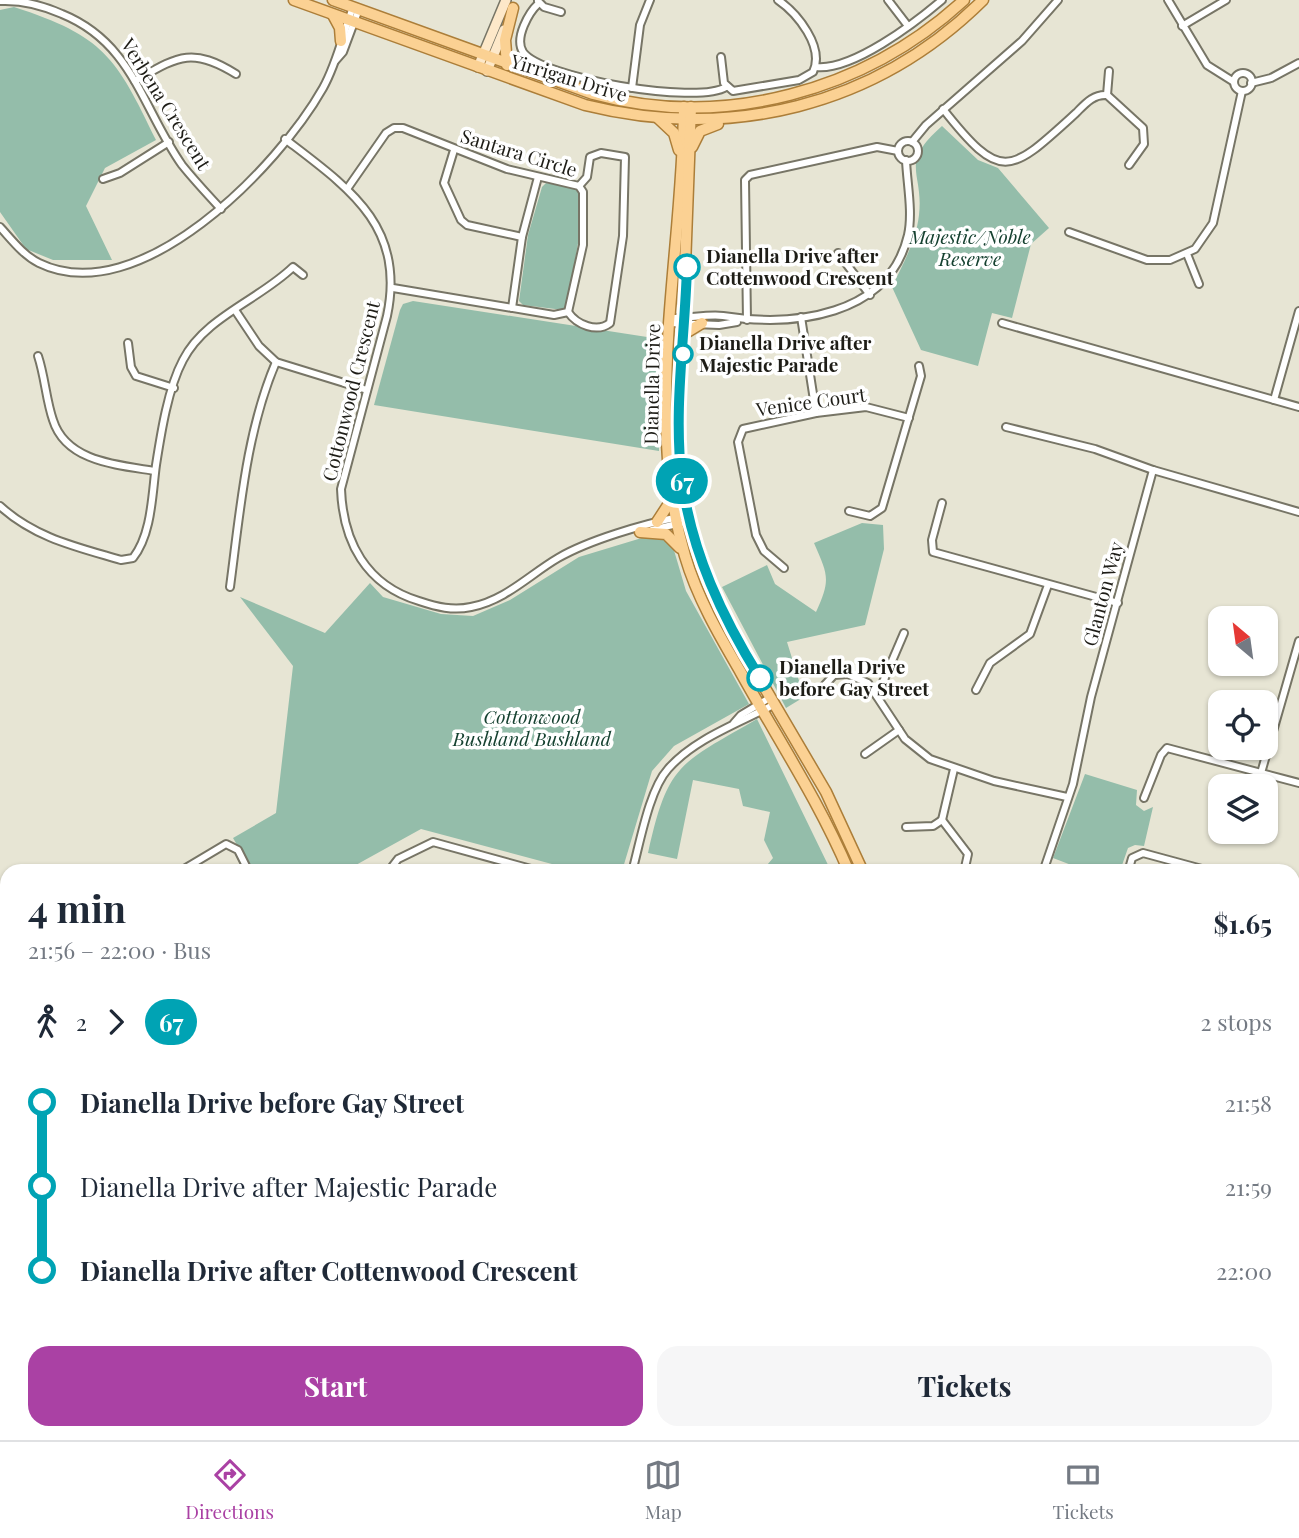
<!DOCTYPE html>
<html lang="en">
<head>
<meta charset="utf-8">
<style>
  body { margin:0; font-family:"Playfair Display",serif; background:#f6f6f7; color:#1f2937; height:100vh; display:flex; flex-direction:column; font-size:26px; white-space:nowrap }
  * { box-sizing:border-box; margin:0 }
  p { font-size:23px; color:#747a83 }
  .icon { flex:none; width:38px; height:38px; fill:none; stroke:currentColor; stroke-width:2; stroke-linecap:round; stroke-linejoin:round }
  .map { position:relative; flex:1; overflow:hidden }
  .details { position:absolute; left:0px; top:864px; width:1300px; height:576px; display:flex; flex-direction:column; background:#fff; border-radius:21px 21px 0 0; box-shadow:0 2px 5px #0004 }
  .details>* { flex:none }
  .badge { padding:0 14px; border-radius:23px; font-size:24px; line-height:46px }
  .needle { width:46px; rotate:331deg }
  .controls { position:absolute; left:1208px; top:606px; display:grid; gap:14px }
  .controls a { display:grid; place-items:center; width:70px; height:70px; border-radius:14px; background:#fff; box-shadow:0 2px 5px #0004; font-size:35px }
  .map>.badge { position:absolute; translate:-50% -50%; box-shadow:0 0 0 4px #fff }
  .legs { display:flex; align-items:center; gap:10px; height:77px; padding:0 28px; font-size:23px }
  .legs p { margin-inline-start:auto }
  .overview { display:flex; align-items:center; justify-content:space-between; height:119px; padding:0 28px }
  h1 { font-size:38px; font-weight:700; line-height:52px }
  .primary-button { display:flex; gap:14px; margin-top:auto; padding:14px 28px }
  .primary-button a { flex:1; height:80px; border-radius:21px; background:#aa41a4; color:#fff; font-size:28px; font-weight:700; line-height:80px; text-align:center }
  .primary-button a+a { background:#f6f6f7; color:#1f2937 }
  ul { padding:0 28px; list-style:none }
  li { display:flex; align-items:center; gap:24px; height:84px; font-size:26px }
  li i { display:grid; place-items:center; width:10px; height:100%; margin:0 9px; background:currentColor }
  li i::after { content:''; width:18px; height:18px; margin:-9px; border:5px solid; border-radius:50%; background:#fff }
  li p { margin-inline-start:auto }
  li:first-child i { background:linear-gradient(#0000 50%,currentColor 0) }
  li:last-child i { background:linear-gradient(currentColor 50%,#0000 0) }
  .tabs { display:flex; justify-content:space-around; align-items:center; height:98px; border-top:2px solid #e0e1e3; background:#fff; font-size:19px; color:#747a83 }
  .tabs a { display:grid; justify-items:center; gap:4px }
  .tabs .current { color:#aa41a4 }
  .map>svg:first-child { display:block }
</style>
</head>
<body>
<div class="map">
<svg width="1299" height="1440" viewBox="0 0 1299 1440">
  <rect width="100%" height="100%" fill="#e7e5d4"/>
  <g fill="#94bdaa">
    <path d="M14 7C104 36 116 57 156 140L105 168 86 206 112 260H53L26 249 0 212V10Z"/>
    <path d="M942 126 978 160 998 168 1049 228 1031 244 1012 318 992 313 978 366 921 350 892 287C903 264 916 241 919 215 924 171 898 165 942 126Z"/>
    <polygon points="546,183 575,188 579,194 579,238 567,304 563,310 523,305 519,301 528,235 542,187"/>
    <polygon points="413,301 660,339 659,451 374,405 400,310 403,304"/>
    <path d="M862 523 883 525 884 549 865 625 787 642 804 697 786 708 722 587 767 565 775 584 816 612C831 580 828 575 814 543Z"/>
    <polygon points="668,530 686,591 749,704 674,746 652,771 622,871 578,871 421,829 345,871 252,871 233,838 276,813 293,666 240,597 325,633 370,583 383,597 441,614 473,616 510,600 579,557"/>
    <path d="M757 719 831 871H762L773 858 764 840 770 812 743 806 739 789 693 780 677 859 648 853C668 762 680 764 757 719Z"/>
    <polygon points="1085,774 1137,790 1136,805 1144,811 1153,807 1144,846 1135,845 1128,848 1120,871 1087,871 1053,858"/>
  </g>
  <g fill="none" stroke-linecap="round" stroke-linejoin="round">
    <g stroke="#777566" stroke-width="10">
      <g id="street">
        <polyline points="888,0 908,26"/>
        <polyline points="1168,0 1207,65 1234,82"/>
        <path d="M0 1C22 0 42 5 62 14 133 43 142 108 182 165 194 180 208 195 221 209"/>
        <polyline points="538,1 544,7 561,12"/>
        <path d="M539 3C529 12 514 38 523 52 541 78 697 105 726 87"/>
        <polyline points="1182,26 1226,0"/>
        <path d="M721 57 724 83 733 91 799 80 813 72C825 47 797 13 778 0"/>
        <polyline points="336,60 343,52 359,9"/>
        <path d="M816 67C852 71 915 23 942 0"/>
        <circle cx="1243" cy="82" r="9"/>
        <path d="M135 81C177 57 191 46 236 74"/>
        <polyline points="1251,83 1271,78 1299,63"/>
        <polyline points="632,88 640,25 650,0"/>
        <polyline points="1107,95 1109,71"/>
        <path d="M943 109C1002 184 1010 173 1076 113 1085 104 1093 94 1107 95L1143 128 1144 144 1129 165"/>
        <path d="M285 139C349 188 406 226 387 316L341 489C343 542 366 585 419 601 437 607 453 611 471 607 506 600 529 575 558 558 589 540 644 524 679 517"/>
        <circle cx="908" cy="151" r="10"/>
        <polyline points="912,142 926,125 1022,41 1058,0"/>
        <polyline points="454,150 444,183 461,220 467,225 522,237"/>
        <polyline points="103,179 120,173 169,142"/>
        <polyline points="347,189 386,133 394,128 403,128 507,169 579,186 583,192 583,245 568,312 554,315 393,288"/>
        <path d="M0 227C12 240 23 255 39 263 139 312 279 166 323 88 337 63 343 34 353 7"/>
        <polyline points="1069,232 1147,260 1170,260 1195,249 1213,223 1242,91"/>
        <polyline points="838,253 870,295"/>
        <polyline points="1187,254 1199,284"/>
        <polyline points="512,308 522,237 538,177"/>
        <polyline points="235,310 259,346 276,362 367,390"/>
        <path d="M568 312C577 325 597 333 610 323L623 236 625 157 601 153 590 157 587 177 579 186"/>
        <polyline points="801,317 816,413"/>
        <path d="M670 318C687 319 707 314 723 316 793 327 889 317 908 235 913 212 907 184 906 160"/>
        <polyline points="747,320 745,180 750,175 877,147 898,151"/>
        <polyline points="670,323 719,325 737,322"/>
        <polyline points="1002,323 1299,407"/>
        <polyline points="128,343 131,367 136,376 174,388"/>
        <path d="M38 356C45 377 46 400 53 420 66 462 118 465 155 471"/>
        <polyline points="1274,400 1299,311"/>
        <polyline points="1006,427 1095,449 1153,470 1299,512"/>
        <polyline points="942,503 932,540 933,552 1118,603"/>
        <path d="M0 506C35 538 77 547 121 560L133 558C152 534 152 494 156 465 161 433 168 388 183 360 205 317 259 300 293 267L303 275"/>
        <polyline points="849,511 870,516 882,508 921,376 919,366"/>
        <polyline points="652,530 689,521"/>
        <polyline points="784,568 764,551 756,535 738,442 743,429 816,413 866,407 909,418"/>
        <path d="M230 587C240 512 246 432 276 362"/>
        <polyline points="820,690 834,675 847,674 868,683 905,739 930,759 994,781 1067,797"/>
        <polyline points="976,690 990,663 1030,634 1048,585"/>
        <polyline points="877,696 904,633"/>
        <polyline points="734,723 741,715 771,697"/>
        <polyline points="865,754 899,730"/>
        <polyline points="1261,773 1299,641"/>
        <polyline points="1144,798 1161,755 1167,748 1299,783"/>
        <polyline points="942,820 968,854 964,872"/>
        <polyline points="942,820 954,769"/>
        <polyline points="906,827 933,826 942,820"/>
        <polyline points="179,872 226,844 238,850 249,872"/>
        <polyline points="388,872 398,859 433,842 542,872"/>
        <path d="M632 872C640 843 649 790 668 769 695 738 740 723 775 704"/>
        <polyline points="1043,872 1073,784 1091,697 1153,470"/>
        <polyline points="1128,872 1132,858 1143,853 1213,872"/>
        <polyline points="1293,894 1299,896"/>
        <polyline points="0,934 7,936"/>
        <polyline points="0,1030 7,1034"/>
        <polyline points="1293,1030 1299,1011"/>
        <polyline points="0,1147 7,1148"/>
        <polyline points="1293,1325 1299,1327"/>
        <polyline points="0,1347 7,1349"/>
        <polyline points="15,1440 17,1433"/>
        <polyline points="625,1440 627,1433"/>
        <polyline points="732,1440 734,1433"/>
        <polyline points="836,1440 837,1433"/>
        <polyline points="1036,1440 1048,1433"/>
      </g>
    </g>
    <g stroke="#777566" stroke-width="12">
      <g id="secondary">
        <polyline points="478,67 506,0"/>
        <polyline points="487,71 504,30"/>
      </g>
    </g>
    <g stroke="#ac7e39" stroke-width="13">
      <g id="primary">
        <path d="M294 0 585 105C730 141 875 107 983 0"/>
        <path d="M333 0 593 94C724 130 865 91 964 0"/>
        <polyline points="333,15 340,28 341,41"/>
        <polyline points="507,65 505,40 513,8"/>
        <path d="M684 107C683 253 643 413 685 556 697 597 719 635 740 671 777 738 819 801 849 872"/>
        <polyline points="691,107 679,426 682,479 689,521 715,596 739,644 826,792 863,872"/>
        <polyline points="658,118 674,133 679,150"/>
        <polyline points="692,147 700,131 718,124"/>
        <polyline points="684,334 702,323"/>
        <polyline points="657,522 672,499"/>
        <polyline points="640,532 666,534 680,548"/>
        <polyline points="1205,1433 1210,1440"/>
        <polyline points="1219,1433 1222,1440"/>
      </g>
    </g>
    <use href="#street" stroke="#fff" stroke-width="6"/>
    <use href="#secondary" stroke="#fde8c9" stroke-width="9"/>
    <use href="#primary" stroke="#fbd193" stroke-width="10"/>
  </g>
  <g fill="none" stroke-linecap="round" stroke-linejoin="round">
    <g stroke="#fff" stroke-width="16">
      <path id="line-1" d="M687 267C685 337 673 411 682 481 692 553 722 617 760 678"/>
    </g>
    <use href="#line-1" stroke="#00a3b4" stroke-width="10"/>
  </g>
  <g fill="#fff" stroke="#00a3b4" stroke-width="3.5">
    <circle cx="687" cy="267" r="12"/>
    <circle cx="683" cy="354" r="9"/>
    <circle cx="760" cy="678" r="12"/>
  </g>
  <g text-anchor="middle" stroke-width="7" stroke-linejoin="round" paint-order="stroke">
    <g font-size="19" fill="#1e1d17" stroke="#fff">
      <text transform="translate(569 78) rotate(17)" y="7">Yirrigan Drive</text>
      <text transform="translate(166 104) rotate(58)" y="7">Verbena Crescent</text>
      <text transform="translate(519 153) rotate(17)" y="7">Santara Circle</text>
      <text transform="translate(652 384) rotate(-89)" y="7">Dianella Drive</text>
      <text transform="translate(351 391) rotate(-76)" y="7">Cottonwood Crescent</text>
      <text transform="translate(811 402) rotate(-8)" y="7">Venice Court</text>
      <text transform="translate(1103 594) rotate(-75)" y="7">Glanton Way</text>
    </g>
    <g font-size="19" font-style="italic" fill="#154130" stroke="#fff">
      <text x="970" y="244">Majestic/Noble<tspan x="970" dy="22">Reserve</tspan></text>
      <text x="532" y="724">Cottonwood<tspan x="532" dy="22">Bushland Bushland</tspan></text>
    </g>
    <g font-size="19" font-weight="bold" fill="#1e1d17" stroke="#fff" text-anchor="start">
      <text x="706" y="263">Dianella Drive after<tspan x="706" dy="22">Cottenwood Crescent</tspan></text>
      <text x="699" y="350">Dianella Drive after<tspan x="699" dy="22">Majestic Parade</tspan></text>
      <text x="779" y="674">Dianella Drive<tspan x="779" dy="22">before Gay Street</tspan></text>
    </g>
  </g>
</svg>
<div class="controls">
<a><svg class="needle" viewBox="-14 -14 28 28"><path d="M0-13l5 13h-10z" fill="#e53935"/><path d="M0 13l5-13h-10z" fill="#747a83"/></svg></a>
<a><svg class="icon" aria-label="locate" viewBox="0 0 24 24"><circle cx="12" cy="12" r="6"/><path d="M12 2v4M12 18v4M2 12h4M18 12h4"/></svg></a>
<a><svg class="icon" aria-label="layers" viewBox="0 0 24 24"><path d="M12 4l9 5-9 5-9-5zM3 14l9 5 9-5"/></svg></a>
</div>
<b class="badge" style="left:682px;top:481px;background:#00a3b4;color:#fff">67</b>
<section class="details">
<div class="overview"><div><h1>4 min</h1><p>21:56 – 22:00 · Bus</p></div><b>$1.65</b></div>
<div class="legs"><svg class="icon" aria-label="walk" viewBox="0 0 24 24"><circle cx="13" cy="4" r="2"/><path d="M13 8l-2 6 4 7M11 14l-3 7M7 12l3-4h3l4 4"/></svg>2<svg class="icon" aria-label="forward" viewBox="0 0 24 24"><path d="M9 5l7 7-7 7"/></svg><b class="badge" style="background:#00a3b4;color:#fff">67</b><p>2 stops</p></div>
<ul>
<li><i style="color:#00a3b4"></i><b>Dianella Drive before Gay Street</b><p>21:58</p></li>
<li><i style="color:#00a3b4"></i><span>Dianella Drive after Majestic Parade</span><p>21:59</p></li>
<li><i style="color:#00a3b4"></i><b>Dianella Drive after Cottenwood Crescent</b><p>22:00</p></li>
</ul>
<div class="primary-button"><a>Start</a><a>Tickets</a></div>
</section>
</div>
<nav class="tabs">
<a class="current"><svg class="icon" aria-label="directions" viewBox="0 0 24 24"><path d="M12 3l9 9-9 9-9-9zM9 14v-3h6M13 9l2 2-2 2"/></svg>Directions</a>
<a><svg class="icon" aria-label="map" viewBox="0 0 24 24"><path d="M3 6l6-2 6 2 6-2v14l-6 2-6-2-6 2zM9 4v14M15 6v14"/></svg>Map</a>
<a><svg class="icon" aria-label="tickets" viewBox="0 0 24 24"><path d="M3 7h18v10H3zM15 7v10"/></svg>Tickets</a>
</nav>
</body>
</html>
